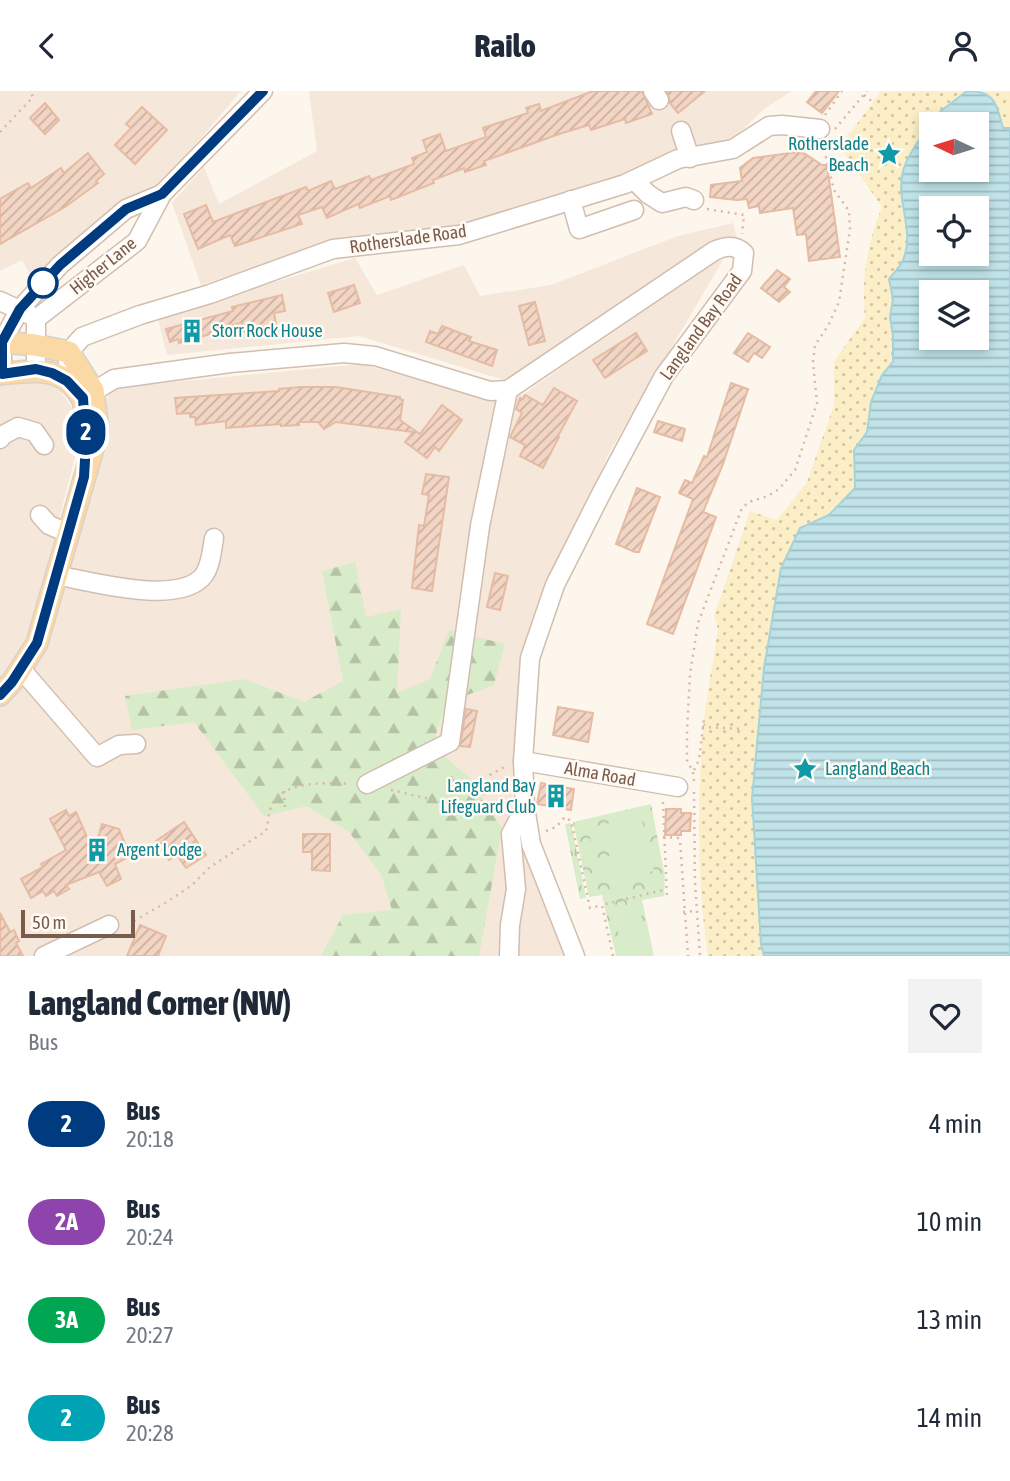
<!DOCTYPE html>
<html lang="en">
<head>
<meta charset="utf-8">
<style>
  body { margin:0; font-family:"Asap Condensed",sans-serif; background:#f2f2f3; color:#1f2937; height:100vh; display:flex; flex-direction:column; font-size:26px; white-space:nowrap }
  * { box-sizing:border-box; margin:0 }
  p { font-size:23px; color:#747a83 }
  .icon { flex:none; width:38px; height:38px; fill:none; stroke:currentColor; stroke-width:2; stroke-linecap:round; stroke-linejoin:round }
  .map { position:relative; height:865px; overflow:hidden }
  .side { display:flex; flex-direction:column; background:#fff; flex:1 }
  .side>* { flex:none }
  .badge { padding:0 14px; border-radius:23px; font-size:24px; line-height:46px }
  .needle { width:46px; rotate:274deg }
  .controls { position:absolute; left:919px; top:21px; display:grid; gap:14px }
  .controls a { display:grid; place-items:center; width:70px; height:70px; border-radius:0px; background:#fff; box-shadow:0 4px 10px #0003; font-size:35px }
  .scale { position:absolute; left:21px; bottom:18px; width:114px; box-sizing:border-box; padding-left:7px; border:4px solid #7a5c4d; border-top:0; font-size:19px; line-height:24px; white-space:nowrap; color:#7a5c4d; -webkit-text-stroke:5px #fffaf3; paint-order:stroke }
  .map>.badge { position:absolute; translate:-50% -50%; box-shadow:0 0 0 4px #fff }
  .round { display:grid; place-items:center; flex:none; width:74px; height:74px; border-radius:0px; background:#f2f2f3 }
  .headline { display:flex; align-items:center; justify-content:space-between; height:119px; padding:0 28px }
  h1 { font-size:33px; font-weight:800; line-height:52px }
  ul { padding:0; list-style:none }
  li { display:flex; align-items:center; gap:21px; height:98px; padding:0 28px }
  li div { flex:1 }
  li b { display:block; font-size:26px }
  li em { font-style:normal }
  li .badge { min-width:77px; font-weight:700; text-align:center }
  header { display:flex; justify-content:space-between; align-items:center; height:91px; padding:0 28px; background:#fff; font-size:32px; font-weight:800 }
  .map>svg:first-child { display:block }
</style>
</head>
<body>
<header><svg class="icon" aria-label="back" viewBox="0 0 24 24"><path d="M15 5l-7 7 7 7"/></svg>Railo<svg class="icon" aria-label="person" viewBox="0 0 24 24"><circle cx="12" cy="8" r="4"/><path d="M4 21q1-7 8-7t8 7"/></svg></header>
<div class="map">
<svg width="1010" height="865" viewBox="0 0 1010 865">
  <defs>
    <pattern id="grass-tufts" width="24" height="20" patternUnits="userSpaceOnUse" patternTransform="scale(1.75)"><rect width="24" height="20" fill="#d8ecc9"/><path d="M3 7l-1-3M5 7V3M7 7l1-3M15 17l-1-3M17 17v-4M19 17l1-3" fill="none" stroke="#b4c2a5"/></pattern>
    <pattern id="forest-firs" width="22" height="20" patternUnits="userSpaceOnUse" patternTransform="scale(1.75)"><rect width="22" height="20" fill="#d8ecc9"/><path d="M5 1l3.5 6h-7zM16 11l3.5 6h-7z" fill="#b4c2a5"/></pattern>
    <pattern id="sand-dots" width="8" height="8" patternUnits="userSpaceOnUse" patternTransform="scale(1.75)"><rect width="8" height="8" fill="#fcefc7"/><path d="M2 2h.1M6 6h.1" fill="none" stroke="#d1c5a4" stroke-width="1.8" stroke-linecap="round"/></pattern>
    <pattern id="park-crowns" width="20" height="18" patternUnits="userSpaceOnUse" patternTransform="scale(1.75)"><rect width="20" height="18" fill="#d8ecc9"/><path d="M2 6a3 3 0 1 1 6 0M12 15a3 3 0 1 1 6 0" fill="none" stroke="#b4c2a5"/></pattern>
    <pattern id="water-rules" width="6" height="5" patternUnits="userSpaceOnUse" patternTransform="scale(1.75)"><rect width="6" height="5" fill="#bfe3e8"/><path d="M0 2.5h6" fill="none" stroke="#a0bbbe"/></pattern>
    <pattern id="building-hatch" width="6" height="6" patternUnits="userSpaceOnUse" patternTransform="scale(1.75)"><rect width="6" height="6" fill="#f3d5c3"/><path d="M-1 1l2-2M0 6l6-6M5 7l2-2" fill="none" stroke="#cab0a1"/></pattern>
  </defs>
  <rect width="100%" height="100%" fill="#fdf6ec"/>
  <g fill="#f5e8da">
    <polygon points="0,0 241,0 157,99 35,193 22,169 0,180"/>
    <polygon points="311,0 792,0 764,18 733,48 681,60 643,80 477,132 271,173 201,194 172,112 204,76 219,113 317,60 309,1"/>
    <polygon points="733,132 737,147 724,147 690,164 566,251 504,289 359,245 167,264 158,229 217,208 355,167 377,204 464,174 480,205 551,194 678,145"/>
    <polygon points="716,167 723,169 608,364 522,562 513,707 525,755 569,865 0,865 0,612 17,595 109,302 120,296 361,273 497,310 524,303"/>
    <polygon points="35,289 57,295 75,321 76,362 31,538 0,587 0,295"/>
  </g>
  <polygon fill="url(#grass-tufts)" points="571,732 586,807 580,808 565,733"/>
  <polygon fill="url(#forest-firs)" points="355,471 366,526 401,518 397,602 430,588 449,539 505,553 494,594 446,612 432,655 469,686 502,737 479,865 321,865 343,824 392,819 381,783 349,741 307,715 264,725 194,631 132,639 125,605 244,588 304,611 343,590 322,480"/>
  <path fill="url(#sand-dots)" fill-rule="evenodd" d="M881 0H1010V105L931 117V247H976L1010 239 933 865H708C697 795 697 710 703 639 706 606 713 572 718 538L714 525 750 420 777 429 807 391 834 314V270L865 227C861 188 867 152 882 116L840 56ZM931 33H976V79H931Z"/>
  <polygon fill="url(#park-crowns)" points="651,713 665,786 664,805 642,809 654,865 616,865 602,804 589,806 573,731"/>
  <g fill="#d8ecc9">
    <polygon points="641,725 646,748 593,760 588,737"/>
    <polygon points="648,756 654,780 600,792 595,768"/>
    <polygon points="641,822 649,865 623,865 615,827"/>
  </g>
  <path fill="url(#water-rules)" stroke="#a5d3da" stroke-width="2" fill-rule="evenodd" d="M967 0C996 0 996 13 1003 37H1010V865H764L761 853 752 707 764 577 781 477 800 437 829 424 855 397 854 359 867 341 871 311 882 284 893 271V245L890 226 893 208 889 188C893 183 899 177 902 171 916 144 897 113 902 85 905 66 920 48 931 34V79H976V33H931L941 20ZM931 117H976V163H931ZM931 201H976V247H931Z"/>
  <g fill="url(#building-hatch)" stroke="#e6bba3" stroke-width="2">
    <polygon points="593,0 642,0 652,23 626,32 625,28 591,39 589,34 559,43 484,70 486,74 465,81 464,77 433,89 434,92 391,109 390,105 360,117 358,113 327,127 322,116 298,124 302,133 235,155 230,144 198,158 184,123 206,114 213,131 306,96 308,100 331,90 335,98 369,85 371,89 414,73 412,67 427,61 423,49 440,43 446,60 486,46 483,37 528,22 526,17 539,13 541,20"/>
    <polygon points="667,0 705,0 678,22 670,12"/>
    <polygon points="816,0 839,0 822,22 807,11"/>
    <polygon points="45,12 59,29 45,43 30,27"/>
    <polygon points="142,16 167,39 135,73 115,54 131,37 126,33"/>
    <polygon points="798,61 805,63 822,74 827,74 840,166 809,170 806,143 797,144 793,117 760,122 759,115 749,117 747,108 737,109 710,106 711,94 742,90 740,77 753,67"/>
    <polygon points="88,62 104,83 96,90 98,92 65,116 0,153 0,108 28,92 31,97 61,77 64,82"/>
    <polygon points="777,179 790,188 784,196 790,201 779,211 761,197"/>
    <polygon points="354,194 360,212 334,221 328,202"/>
    <polygon points="282,204 285,220 274,222 276,233 244,241 242,232 216,238 217,241 179,252 178,248 170,251 166,238 233,220 232,216"/>
    <polygon points="535,211 545,250 529,254 519,215"/>
    <polygon points="442,235 471,246 469,250 497,259 492,275 426,251 430,240 438,243"/>
    <polygon points="636,242 647,260 605,287 593,269"/>
    <polygon points="748,242 770,256 762,267 754,262 748,271 734,262"/>
    <polygon points="731,292 748,298 723,373 703,421 716,426 673,543 647,533 693,408 679,402 685,389 692,392 704,365 707,366"/>
    <polygon points="301,296 336,296 400,306 400,308 403,309 400,329 420,343 442,314 462,329 439,360 435,356 427,367 405,351 413,341 336,331 324,338 318,331 299,331 299,334 281,335 281,333 226,337 226,330 196,334 195,326 190,326 190,322 177,323 175,307 279,300 279,298"/>
    <polygon points="554,297 577,310 558,345 559,346 543,377 520,365 525,354 510,346 522,322 516,318 520,307 523,308 525,304 543,314"/>
    <polygon points="658,330 685,338 682,350 654,341"/>
    <polygon points="426,383 449,386 432,500 412,497 419,434 424,435 429,404 422,403"/>
    <polygon points="637,397 660,406 639,461 635,461 616,453"/>
    <polygon points="495,482 508,485 500,519 487,516"/>
    <polygon points="558,616 593,622 588,651 553,644"/>
    <polygon points="466,618 477,620 470,656 460,655"/>
    <polygon points="541,692 574,698 571,719 537,713"/>
    <polygon points="666,718 681,718 681,722 691,722 690,740 681,740 681,744 665,744"/>
    <polygon points="66,719 69,725 76,721 94,762 102,733 119,738 130,765 115,773 121,788 107,795 99,781 66,794 69,798 57,805 54,800 46,805 43,800 31,807 21,788 43,776 41,773 66,759 50,728"/>
    <polygon points="184,731 206,764 186,777 177,764 169,769 156,750"/>
    <polygon points="303,743 330,743 330,780 312,779 312,761 303,761"/>
    <polygon points="0,822 10,841 14,839 19,850 16,852 23,865 0,865"/>
    <polygon points="140,834 166,845 158,865 127,865"/>
  </g>
  <g fill="none" stroke-linecap="round" stroke-linejoin="round">
    <g stroke="#d1beb0" stroke-width="21">
      <g id="minor">
        <polyline points="653,0 659,9"/>
        <polyline points="681,40 690,67"/>
        <polyline points="634,89 648,103 662,112 686,106 694,109"/>
        <polyline points="571,109 579,138 634,119"/>
        <polyline points="0,210 30,224"/>
        <polyline points="68,273 69,261 82,246 140,224 210,203 333,158 459,144 625,93 678,68 733,58 769,35 782,34 820,38"/>
        <polyline points="36,278 36,228 137,150 162,103 263,0"/>
        <polyline points="2,283 2,251 20,218 60,174 126,118 162,103"/>
        <path d="M83 307 114 288 230 272 344 262 375 265 490 300 508 299 714 160C725 155 735 153 744 162L742 180 664 285 602 401 555 494 530 567 523 670 525 716 531 753 575 865"/>
        <polyline points="0,348 3,344 18,336 35,341 44,354"/>
        <polyline points="40,424 49,434 68,442"/>
        <path d="M55 484C90 490 180 516 204 484 211 474 212 459 214 447"/>
        <polyline points="21,578 97,666 119,654 136,653"/>
        <polyline points="523,670 678,696"/>
        <polyline points="367,693 450,651 480,435 508,299"/>
        <polyline points="44,865 109,834"/>
        <polyline points="509,865 510,834 516,798 511,743 525,716"/>
      </g>
    </g>
    <g stroke="#dad1cd" stroke-width="24">
      <g id="major">
        <polyline points="0,251 35,254 69,261 93,299 98,340 37,552 12,591 0,604"/>
        <path d="M0 283C30 280 63 273 81 306 85 311 84 321 84 328"/>
      </g>
    </g>
    <g stroke="#d9b8a5" stroke-width="2.5" stroke-dasharray="2 5" stroke-linecap="butt">
      <polyline points="864,4 874,12"/>
      <polyline points="825,24 842,0"/>
      <polyline points="835,38 867,0"/>
      <polyline points="0,41 33,6 30,0"/>
      <polyline points="707,118 744,124 742,143"/>
      <polyline points="702,636 744,638"/>
      <polyline points="694,679 699,669 704,628"/>
      <polyline points="694,690 693,681 687,669 687,640 690,583 698,532 742,417 749,411 768,405 779,398 795,379 817,312 813,271 815,254 828,235 839,211 850,138 849,120 834,99 823,54"/>
      <polyline points="391,699 478,719 490,684 506,675"/>
      <polyline points="284,700 285,718"/>
      <polyline points="694,701 695,791 700,865"/>
      <polyline points="663,711 667,807"/>
      <polyline points="546,740 556,736 565,726 571,730 590,817 602,814"/>
      <polyline points="663,746 678,747 680,749 688,865"/>
      <polyline points="683,821 696,820"/>
      <path d="M134 830 167 811 192 794 210 776 266 740C268 732 269 720 272 713 284 690 329 691 350 693"/>
      <polyline points="613,865 602,814 667,798"/>
    </g>
    <use href="#minor" stroke="#fff" stroke-width="18"/>
    <use href="#major" stroke="#fbd9a5" stroke-width="21"/>
  </g>
  <g fill="none" stroke-linecap="round" stroke-linejoin="round">
    <g stroke="#fff" stroke-width="16">
      <polyline id="line" points="0,604 12,591 37,552 84,386 86,352 83,307 67,290 52,282 36,278 2,283 2,251 20,218 60,174 126,118 162,103 263,0"/>
    </g>
    <use href="#line" stroke="#003b80" stroke-width="10"/>
  </g>
  <defs>
    <g id="sight-bare" transform="scale(1.89)"><path d="M0-6L1.8-2.2L6-1.7L2.9 1.2L3.7 5.4L0 3.3L-3.7 5.4L-2.9 1.2L-6-1.7L-1.8-2.2Z" fill="#0f9aa8" stroke="#fffaf3" stroke-width="2.5" paint-order="stroke"/></g>
    <g id="building-bare" transform="scale(1.89)"><path d="M-4-6H4V6H1V3H-1V6H-4ZM-2.5-4.3h1.7v1.8h-1.7ZM.8-4.3h1.7v1.8H.8ZM-2.5-1h1.7V.8h-1.7ZM.8-1h1.7V.8H.8Z" fill="#0f9aa8" stroke="#fffaf3" stroke-width="2.5" paint-order="stroke"/></g>
  </defs>
  <g fill-rule="evenodd">
    <use href="#sight-bare" x="889" y="63"/>
    <use href="#building-bare" x="192" y="240"/>
    <use href="#sight-bare" x="805" y="678"/>
    <use href="#building-bare" x="556" y="705"/>
    <use href="#building-bare" x="97" y="759"/>
  </g>
  <circle fill="#fff" stroke="#003b80" stroke-width="3.5" cx="43" cy="192" r="14"/>
  <g text-anchor="middle" stroke-width="5" stroke-linejoin="round" paint-order="stroke">
    <g font-size="18" fill="#0d838f" stroke="#fffaf3" text-anchor="start">
      <text x="869" y="59" text-anchor="end">Rotherslade<tspan x="869" dy="21">Beach</tspan></text>
      <text x="212" y="246">Storr Rock House</text>
      <text x="825" y="684">Langland Beach</text>
      <text x="536" y="701" text-anchor="end">Langland Bay<tspan x="536" dy="21">Lifeguard Club</tspan></text>
      <text x="117" y="765">Argent Lodge</text>
    </g>
    <g font-size="18" fill="#7a5c4d" stroke="#fffaf3">
      <text transform="translate(408 148) rotate(-8)" y="6">Rotherslade Road</text>
      <text transform="translate(103 175) rotate(-39)" y="6">Higher Lane</text>
      <text transform="translate(701 236) rotate(-54)" y="6">Langland Bay Road</text>
      <text transform="translate(600 683) rotate(10)" y="6">Alma Road</text>
    </g>
  </g>
</svg>
<div class="controls">
<a><svg class="needle" viewBox="-14 -14 28 28"><path d="M0-13l5 13h-10z" fill="#e53935"/><path d="M0 13l5-13h-10z" fill="#747a83"/></svg></a>
<a><svg class="icon" aria-label="locate" viewBox="0 0 24 24"><circle cx="12" cy="12" r="6"/><path d="M12 2v4M12 18v4M2 12h4M18 12h4"/></svg></a>
<a><svg class="icon" aria-label="layers" viewBox="0 0 24 24"><path d="M12 4l9 5-9 5-9-5zM3 14l9 5 9-5"/></svg></a>
</div>
<div class="scale">50 m</div>
<b class="badge" style="left:86px;top:341px;background:#003b80;color:#fff">2</b>
</div>
<section class="side">
<div class="headline"><div><h1>Langland Corner (NW)</h1><p>Bus</p></div><a class="round"><svg class="icon" aria-label="heart" viewBox="0 0 24 24"><path d="M12 20l-8-8c-3-5 5-10 8-4 3-6 11-1 8 4z"/></svg></a></div>
<ul>
<li><span class="badge" style="background:#003b80;color:#fff">2</span><div><b>Bus</b><p>20:18</p></div><em>4 min</em></li>
<li><span class="badge" style="background:#8e44ad;color:#fff">2A</span><div><b>Bus</b><p>20:24</p></div><em>10 min</em></li>
<li><span class="badge" style="background:#00a651;color:#fff">3A</span><div><b>Bus</b><p>20:27</p></div><em>13 min</em></li>
<li><span class="badge" style="background:#00a3b4;color:#fff">2</span><div><b>Bus</b><p>20:28</p></div><em>14 min</em></li>
</ul>
</section>
</body>
</html>
